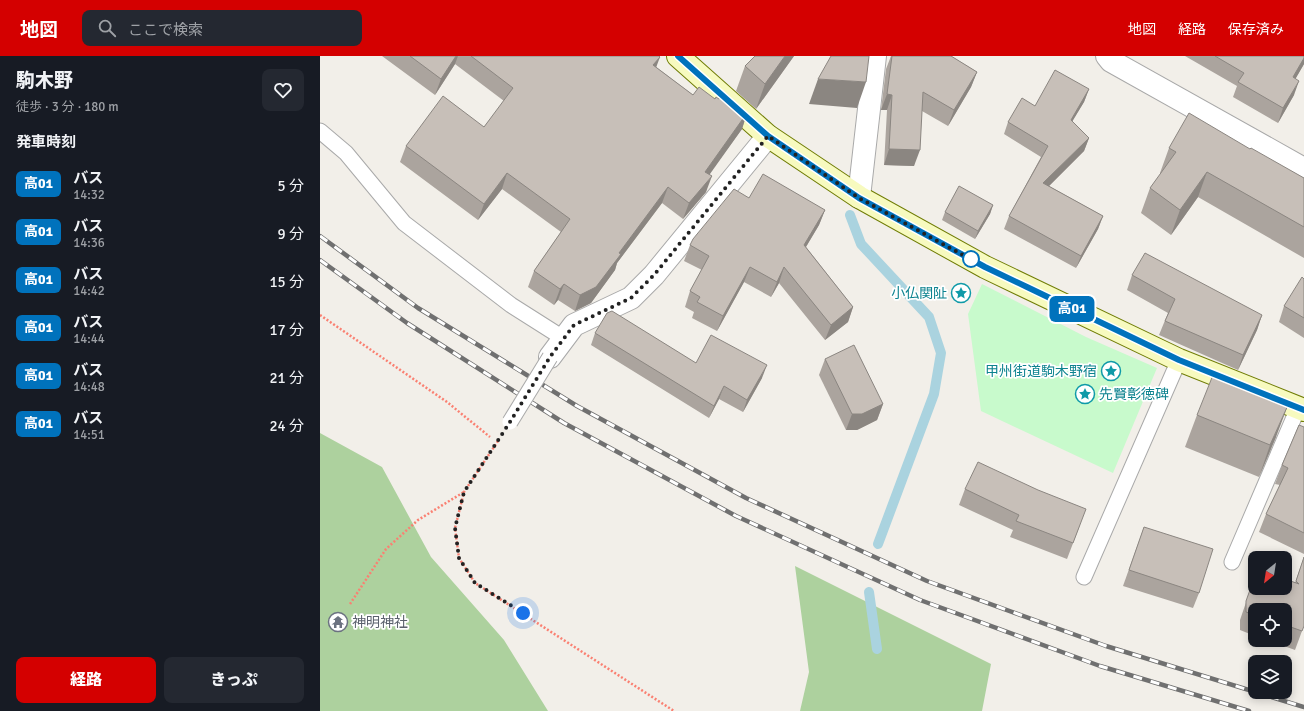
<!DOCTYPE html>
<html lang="ja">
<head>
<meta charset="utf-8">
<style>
  body { margin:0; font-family:Signika,"Noto Sans JP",sans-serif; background:#242831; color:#f1f3f6; height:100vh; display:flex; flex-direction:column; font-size:15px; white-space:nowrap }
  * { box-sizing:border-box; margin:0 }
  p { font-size:13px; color:#9ea1a6 }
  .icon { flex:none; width:22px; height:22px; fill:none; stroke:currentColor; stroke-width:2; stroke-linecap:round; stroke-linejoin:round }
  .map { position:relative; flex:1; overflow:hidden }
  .details { display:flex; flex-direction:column; background:#171b24; width:320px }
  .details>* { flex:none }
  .badge { padding:0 8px; border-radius:6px; font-size:14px; line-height:26px }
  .needle { width:26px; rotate:210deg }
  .fabs { position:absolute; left:928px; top:495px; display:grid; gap:8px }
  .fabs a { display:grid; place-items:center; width:44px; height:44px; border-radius:8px; background:#171b24; box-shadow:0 2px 10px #0003; font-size:20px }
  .you { position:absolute; width:20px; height:20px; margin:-10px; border:3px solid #fff; border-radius:50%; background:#1a73e8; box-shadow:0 0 0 6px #1a73e833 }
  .map>.badge { position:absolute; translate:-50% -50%; box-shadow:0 0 0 2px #fff }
  h2 { padding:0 16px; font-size:15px; line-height:36px }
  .round { display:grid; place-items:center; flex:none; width:42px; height:42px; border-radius:8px; background:#242831 }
  .head { display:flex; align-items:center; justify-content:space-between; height:68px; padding:0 16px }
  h1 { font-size:19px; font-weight:800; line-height:30px }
  .button { display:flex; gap:8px; margin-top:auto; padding:8px 16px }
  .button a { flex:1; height:46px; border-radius:8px; background:#d40000; color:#fff; font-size:16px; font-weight:800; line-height:46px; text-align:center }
  .button a+a { background:#242831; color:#f1f3f6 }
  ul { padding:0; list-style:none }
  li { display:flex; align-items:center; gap:12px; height:48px; padding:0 16px }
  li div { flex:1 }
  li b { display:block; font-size:15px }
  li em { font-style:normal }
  li .badge { min-width:44px; font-weight:700; text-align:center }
  header { display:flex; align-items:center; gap:24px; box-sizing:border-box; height:56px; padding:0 20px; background:#d40000; color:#fff }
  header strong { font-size:19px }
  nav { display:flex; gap:22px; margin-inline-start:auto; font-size:14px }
  .search { width:280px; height:36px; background:#242831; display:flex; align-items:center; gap:10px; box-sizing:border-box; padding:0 14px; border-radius:8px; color:#9ea1a6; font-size:15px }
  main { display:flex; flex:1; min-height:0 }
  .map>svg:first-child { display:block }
</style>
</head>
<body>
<header>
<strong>地図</strong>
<div class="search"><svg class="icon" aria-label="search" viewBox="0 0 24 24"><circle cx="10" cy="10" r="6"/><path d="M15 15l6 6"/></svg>ここで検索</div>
<nav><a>地図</a><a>経路</a><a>保存済み</a></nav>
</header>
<main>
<section class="details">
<div class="head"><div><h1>駒木野</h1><p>徒歩 · 3 分 · 180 m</p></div><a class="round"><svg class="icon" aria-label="heart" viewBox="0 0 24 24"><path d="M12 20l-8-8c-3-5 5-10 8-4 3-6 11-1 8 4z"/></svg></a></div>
<h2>発車時刻</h2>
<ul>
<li><span class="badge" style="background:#0072bc;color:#fff">高01</span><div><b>バス</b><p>14:32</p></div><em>5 分</em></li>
<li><span class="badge" style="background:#0072bc;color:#fff">高01</span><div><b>バス</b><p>14:36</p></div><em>9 分</em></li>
<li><span class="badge" style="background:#0072bc;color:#fff">高01</span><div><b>バス</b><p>14:42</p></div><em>15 分</em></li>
<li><span class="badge" style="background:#0072bc;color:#fff">高01</span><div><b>バス</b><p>14:44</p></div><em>17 分</em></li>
<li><span class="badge" style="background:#0072bc;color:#fff">高01</span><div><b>バス</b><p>14:48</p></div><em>21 分</em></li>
<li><span class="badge" style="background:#0072bc;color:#fff">高01</span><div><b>バス</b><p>14:51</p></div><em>24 分</em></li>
</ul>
<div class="button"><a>経路</a><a>きっぷ</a></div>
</section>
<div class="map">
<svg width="984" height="655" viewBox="0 0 984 655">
  <rect width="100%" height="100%" fill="#f2efe9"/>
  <g fill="#add19e">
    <polygon points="0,377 62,411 111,501 184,584 228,655 0,655"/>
    <polygon points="475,510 671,608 662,655 480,655 489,616"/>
  </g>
  <polygon fill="#c8facc" points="662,228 766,281 837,312 793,417 661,355 648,258"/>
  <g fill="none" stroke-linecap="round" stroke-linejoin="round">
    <g stroke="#aad3df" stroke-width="10">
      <polyline points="530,159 541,188 609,261 621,297 614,338 558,488"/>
      <polyline points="549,536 557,593"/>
    </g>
    <g stroke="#a9a9a9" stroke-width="17">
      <g id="lane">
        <polyline points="0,75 26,97 84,167 191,249 243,282"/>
        <polyline points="912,506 978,352"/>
        <polyline points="764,521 859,304"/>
      </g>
    </g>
    <g stroke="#a9a9a9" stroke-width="24">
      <g id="street">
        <polyline points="787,0 791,5 984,113"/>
        <polyline points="539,141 555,0"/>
        <polyline points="230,301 254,269 311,242 334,219 448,80"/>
      </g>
    </g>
    <g stroke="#707d05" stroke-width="24">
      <polyline id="secondary" points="358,0 448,80 539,141 665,211 859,304 984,354"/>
    </g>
    <g stroke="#fa8072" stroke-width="2.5" stroke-dasharray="2 2" stroke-linecap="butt">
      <polyline points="0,259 127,346 170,381"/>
      <polyline points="178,385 144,436 135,472 139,502 155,527 354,655"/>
      <polyline points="30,548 66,493 98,464 144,436"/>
    </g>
    <use href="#lane" stroke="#fff" stroke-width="15"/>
    <use href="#street" stroke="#fff" stroke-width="22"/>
    <use href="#secondary" stroke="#f7fabf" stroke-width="22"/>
    <g stroke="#707070" stroke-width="4.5">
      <g id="rail">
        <polyline points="0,180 98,252 257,350 426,442 607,525 786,590 984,651"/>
        <polyline points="0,204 87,267 244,367 416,460 600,544 780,610 929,655"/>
      </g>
    </g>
    <use href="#rail" stroke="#fff" stroke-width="3" stroke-dasharray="9" stroke-linecap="butt"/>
    <g stroke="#a9a9a9" stroke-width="17" stroke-linecap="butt">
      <polyline id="lane-bridge" points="190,366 230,301"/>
    </g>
    <use href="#lane-bridge" stroke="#fff" stroke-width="15"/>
  </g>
  <g fill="#aba49e">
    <polygon points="62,0 339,0 336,11 373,39 399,43 427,57 422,73 389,118 386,136 363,163 342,147 297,207 295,214 271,247 255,255 238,244 234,249 208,231 214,215 241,176 182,133 158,164 80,106 86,90 164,71 184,45 135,8 115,39"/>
    <polygon points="474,0 436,53 416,35 425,10"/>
    <polygon points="571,0 631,0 657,16 651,31 628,70 602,55 594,110 564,109 567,54 561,54 566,13"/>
    <polygon points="865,0 984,0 984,8 975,23 974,39 958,67 913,41 917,30"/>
    <polygon points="769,33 764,46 752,65 769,82 764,95 729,130 783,160 778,173 756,212 684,173 689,160 721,101 684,78 688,66 715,50"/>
    <polygon points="849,92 930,93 984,122 984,202 878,141 851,179 821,157 830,132 841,118 840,117"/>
    <polygon points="429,142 505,154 499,169 486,191 533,251 528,266 505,284 459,227 451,241 424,226 397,275 372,262 374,256 365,251 370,235 382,214 364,205 370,189"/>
    <polygon points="673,149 670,158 655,183 622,164 625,156"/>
    <polygon points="812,219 942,259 937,274 918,314 839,279 848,257 807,234"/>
    <polygon points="984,223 984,282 959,266 964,250"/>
    <polygon points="275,277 376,307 442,322 423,356 399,343 389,362 271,289"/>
    <polygon points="505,303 563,348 557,364 537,374 526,374 499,319"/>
    <polygon points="877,359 956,381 939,421 865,391"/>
    <polygon points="984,371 984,498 939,476 946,458 960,429 955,428 962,409"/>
    <polygon points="645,433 760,469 747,503 690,481 693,474 639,449"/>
    <polygon points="824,471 879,537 873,552 803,530"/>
    <polygon points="984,501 982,575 975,594 948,584 965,584 965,554 935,554 935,580 920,574 920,564 935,520 975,527"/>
  </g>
  <g fill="#8b8681">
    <polygon points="136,0 138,0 135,8 115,39 121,23"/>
    <polygon points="465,0 474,0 436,53 445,28"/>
    <polygon points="340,1 334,17 333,9"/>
    <polygon points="984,2 984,8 968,36 973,21"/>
    <polygon points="657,16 651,31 628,70 634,54"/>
    <polygon points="498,23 546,26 537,52 489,48"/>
    <polygon points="979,25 974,39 958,67 963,52"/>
    <polygon points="769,33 764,46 746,76 751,64"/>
    <polygon points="567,38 572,39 567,54 561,54"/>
    <polygon points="427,57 422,73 380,132 385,116"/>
    <polygon points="769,82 764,95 719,140 723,127"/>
    <polygon points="569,93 600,94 594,110 564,109"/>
    <polygon points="887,116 878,141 851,179 860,154"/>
    <polygon points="187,117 182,133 158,164 164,148"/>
    <polygon points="392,120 386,136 363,163 369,147"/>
    <polygon points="348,131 342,147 297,207 295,214 271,247 255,255 260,239 299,197"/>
    <polygon points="673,149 670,158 655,183 658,175"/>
    <polygon points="505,154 499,169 478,204 484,189"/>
    <polygon points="783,160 778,173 756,212 761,200"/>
    <polygon points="430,211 424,226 397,275 403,260"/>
    <polygon points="464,211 459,227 451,241 457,226"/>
    <polygon points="244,228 238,244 234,249 240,233"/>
    <polygon points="533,251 528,266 505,284 511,269"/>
    <polygon points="942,259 937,274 918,314 923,299"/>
    <polygon points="447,309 442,322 423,356 427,344"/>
    <polygon points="404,330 399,343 389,362 394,350"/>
    <polygon points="563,348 557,364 537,374 526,374 532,358"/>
    <polygon points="968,349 956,381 939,421 950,389"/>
  </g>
  <g fill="#c7bfb8" stroke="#8b8681">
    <polygon points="90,0 136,0 121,23"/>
    <polygon points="151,0 339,0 340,1 333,9 373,39 379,31 395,43 396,41 399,43 405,37 427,57 385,116 392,120 369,147 348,131 299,197 301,198 276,231 260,239 244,228 240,233 214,215 250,163 187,117 164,148 86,90 123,40 164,71 193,32"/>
    <polygon points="435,0 465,0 445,28 425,10"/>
    <polygon points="511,0 549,0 546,26 498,23"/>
    <polygon points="572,0 631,0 657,16 634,54 603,36 600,94 569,93 572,39 567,38"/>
    <polygon points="895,0 984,0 984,2 973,21 979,25 963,52 918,26 924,17"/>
    <polygon points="735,14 769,33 751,64 769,82 723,127 783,160 761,200 689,160 728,90 688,66 702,42 715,50"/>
    <polygon points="869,57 930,93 931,92 984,122 984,171 887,116 860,154 830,132 856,96 849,92"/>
    <polygon points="443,118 505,154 484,189 533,251 511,269 464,211 457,226 430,211 403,260 377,246 380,241 370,235 389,200 370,189 373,183 414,133 429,142"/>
    <polygon points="639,130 673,149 658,175 625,156"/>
    <polygon points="825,197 942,259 923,299 845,265 855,243 812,219"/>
    <polygon points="982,221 984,223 984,262 964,250"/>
    <polygon points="292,255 376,307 391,279 447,309 427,344 404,330 394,350 275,277 287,257"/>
    <polygon points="534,289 563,348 542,358 532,358 505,303"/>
    <polygon points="893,319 968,349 950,389 877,359"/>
    <polygon points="979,369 984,371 984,477 946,458 968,412 962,409"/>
    <polygon points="658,406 718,434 766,453 753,487 696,465 699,459 645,433"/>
    <polygon points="824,471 893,493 879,537 809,514"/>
    <polygon points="984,501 984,570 982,575 965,569 965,554 935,554 935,559 926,556 926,545 935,520 935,532 965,532 965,523 979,528 976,525"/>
  </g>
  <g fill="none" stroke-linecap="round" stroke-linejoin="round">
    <g stroke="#fff" stroke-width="9">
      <polyline id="line" points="358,0 448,80 539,142 665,211 707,231 859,304 984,354"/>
    </g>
    <use href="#line" stroke="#0072bc" stroke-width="6"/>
    <polyline stroke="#222" stroke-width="4" stroke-dasharray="0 7.2" points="203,557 155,527 139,502 135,472 144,436 190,366 230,301 254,269 311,242 334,219 448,80 539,142 652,204 651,203"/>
  </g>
  <defs>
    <g id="sight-ring" transform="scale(1)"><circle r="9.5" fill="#fff" stroke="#0f9aa8" stroke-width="1.5"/><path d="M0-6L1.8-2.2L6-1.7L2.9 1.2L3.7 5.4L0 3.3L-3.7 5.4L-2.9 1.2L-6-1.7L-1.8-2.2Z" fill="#0f9aa8"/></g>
    <g id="temple-ring" transform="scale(1)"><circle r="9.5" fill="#fff" stroke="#6b7280" stroke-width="1.5"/><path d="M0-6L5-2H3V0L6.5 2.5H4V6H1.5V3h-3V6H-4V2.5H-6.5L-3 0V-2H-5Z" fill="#6b7280"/></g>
  </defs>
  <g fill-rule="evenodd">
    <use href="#sight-ring" x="641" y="237"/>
    <use href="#sight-ring" x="791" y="315"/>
    <use href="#sight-ring" x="765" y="338"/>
    <use href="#temple-ring" x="18" y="566"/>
  </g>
  <circle fill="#fff" stroke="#0072bc" stroke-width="2" cx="651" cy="203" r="8"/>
  <g text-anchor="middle" stroke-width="3.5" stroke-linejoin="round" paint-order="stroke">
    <g font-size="14" fill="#0d838f" stroke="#fff" text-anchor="end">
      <text x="627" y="242">小仏関阯</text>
      <text x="777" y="320">甲州街道駒木野宿</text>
      <text x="779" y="343" text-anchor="start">先賢彰徳碑</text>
    </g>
    <g font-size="14" fill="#5b616d" stroke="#fff" text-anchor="start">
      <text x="32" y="571">神明神社</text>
    </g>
  </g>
</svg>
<div class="fabs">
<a><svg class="needle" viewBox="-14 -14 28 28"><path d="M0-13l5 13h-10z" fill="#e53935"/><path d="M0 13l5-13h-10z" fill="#9ea1a6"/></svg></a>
<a><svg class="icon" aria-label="locate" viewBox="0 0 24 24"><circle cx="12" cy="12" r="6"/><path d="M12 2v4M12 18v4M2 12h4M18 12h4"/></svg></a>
<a><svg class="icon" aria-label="layers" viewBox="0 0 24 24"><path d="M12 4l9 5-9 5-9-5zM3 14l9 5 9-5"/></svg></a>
</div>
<div class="you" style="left:203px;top:557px"></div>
<b class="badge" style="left:752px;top:253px;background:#0072bc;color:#fff">高01</b>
</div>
</main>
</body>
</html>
